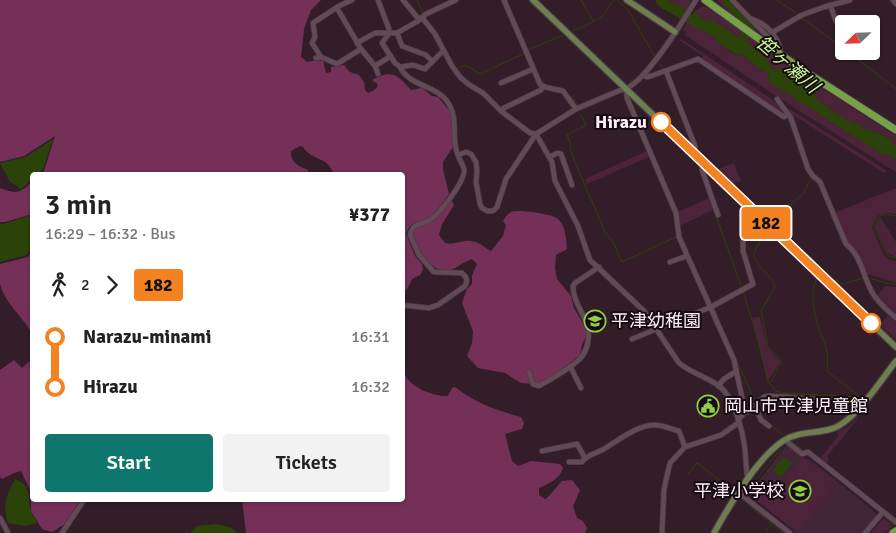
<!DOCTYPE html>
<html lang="en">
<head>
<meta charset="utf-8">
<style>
  body { margin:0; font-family:Signika,"Noto Sans JP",sans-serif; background:#f2f2f2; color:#222; height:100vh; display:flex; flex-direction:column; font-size:19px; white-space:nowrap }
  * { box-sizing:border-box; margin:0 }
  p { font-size:16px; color:#767676 }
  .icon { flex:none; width:28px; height:28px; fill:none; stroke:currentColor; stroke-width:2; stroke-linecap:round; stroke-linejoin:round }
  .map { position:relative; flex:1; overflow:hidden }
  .side { position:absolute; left:30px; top:172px; width:375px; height:330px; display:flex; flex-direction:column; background:#fff; border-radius:5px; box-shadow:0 1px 4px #0004 }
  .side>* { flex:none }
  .badge { padding:0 10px; border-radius:4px; font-size:18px; line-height:32px }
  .needle { width:32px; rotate:247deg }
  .buttons { position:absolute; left:835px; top:15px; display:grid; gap:10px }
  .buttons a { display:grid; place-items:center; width:45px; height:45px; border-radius:5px; background:#fff; box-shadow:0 1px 4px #0004; font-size:25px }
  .map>.badge { position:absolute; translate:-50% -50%; box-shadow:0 0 0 2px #fff }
  .legs { display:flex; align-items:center; gap:8px; height:55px; padding:0 15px; font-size:16px }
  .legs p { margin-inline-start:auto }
  .overview { display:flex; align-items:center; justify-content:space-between; height:85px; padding:0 15px }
  h1 { font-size:28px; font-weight:600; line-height:38px }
  .cta { display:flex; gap:10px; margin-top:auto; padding:10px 15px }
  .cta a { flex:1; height:58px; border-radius:5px; background:#0f766e; color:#fff; font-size:20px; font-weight:600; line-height:58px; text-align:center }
  .cta a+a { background:#f2f2f2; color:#222 }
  ul { padding:0 15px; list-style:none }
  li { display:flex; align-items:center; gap:18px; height:50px; font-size:19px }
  li i { display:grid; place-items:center; width:8px; height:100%; margin:0 6px; background:currentColor }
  li i::after { content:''; width:12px; height:12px; margin:-6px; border:4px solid; border-radius:50%; background:#fff }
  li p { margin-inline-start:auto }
  li:first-child i { background:linear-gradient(#0000 50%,currentColor 0) }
  li:last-child i { background:linear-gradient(currentColor 50%,#0000 0) }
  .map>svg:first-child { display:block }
</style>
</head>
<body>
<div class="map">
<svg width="896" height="533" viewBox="0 0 896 533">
  <rect width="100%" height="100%" fill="#331d29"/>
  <polygon fill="#422635" points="787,444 798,454 814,463 832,477 879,516 863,533 797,533 749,494"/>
  <g fill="#4c243a">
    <polygon points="665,0 691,0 691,1 687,9 685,9"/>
    <polygon points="717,0 731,0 758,30 757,31 728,11"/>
    <polygon points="701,7 706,7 744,32 739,38 714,21 704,21 694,12"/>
    <polygon points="687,23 696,25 698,28 714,37 720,44 734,54 744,56 757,67 769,74 770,75 767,80 882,154 886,154 896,159 896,172 776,96 685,35 686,32 683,30"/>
    <polygon points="747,35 809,80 896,136 896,145 893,144 891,140 876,132 870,131 835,113 819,101 812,91 778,68 774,70 770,66 768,61 744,39"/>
    <polygon points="680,38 773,100 785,115 702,59 703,56 679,40"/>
    <polygon points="780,103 887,171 884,173 790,113"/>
    <polygon points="647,151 649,157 587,184 585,179"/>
    <polygon points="734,163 741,181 733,184 718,169"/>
    <polygon points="896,188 896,214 887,213 878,215 872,227 884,255 888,259 896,261 896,282 893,282 867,274 849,246 834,213"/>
    <polygon points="709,198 713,210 680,226 678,212"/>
    <polygon points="880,217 896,242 896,257 887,253 877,231 875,227"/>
    <polygon points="885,286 896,287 896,316 882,304 877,296"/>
    <polygon points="888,316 896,322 896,340 880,324"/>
    <polygon points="760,317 767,346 780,362 768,381 752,318"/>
    <polygon points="856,419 857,420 827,456 829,460 826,464 820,459 838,436 837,432 848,427"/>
    <polygon points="802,457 831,478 829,481 835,486 798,532 756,500 774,478 781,483"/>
    <polygon points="885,519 893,526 884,533 871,533 882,520"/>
  </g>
  <g fill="#753058">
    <path d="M0 0H321L311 10 304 29 301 57 307 62 316 60 323 61 326 73 331 72V67L344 65C349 73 351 72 359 75L364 82 365 90 368 93C372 91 379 89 377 83L374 82 372 80C393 69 397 75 411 90L422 88 432 96 438 97 450 111 453 126V147L443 162V169L449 194C443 202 438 210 431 216 420 225 413 217 406 234L415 256 422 264 423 270 420 275 412 279 408 288 403 293 402 175H334C327 154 315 164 303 147L300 146 291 151C290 162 298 166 308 170L309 175H40L44 171 55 136 24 156 0 162Z"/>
    <path d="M32 182V217L29 215 5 222H0V188C17 194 19 194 32 182Z"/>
    <path d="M452 201 454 205 442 224 439 235 445 243C453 245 457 242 465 241 475 239 483 246 491 251L503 236 506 225 503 221C505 218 507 214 511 212 518 209 553 214 558 219 566 226 566 239 567 249L556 255 555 268 557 279 571 296 574 308 585 327 586 337 582 344 580 355 552 377 538 384 521 383 505 373 478 368 467 356 472 343 473 331 462 303 467 289 472 284V275L477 264 472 259C461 262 456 271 444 271 432 271 408 242 413 231 416 224 421 226 426 224 434 219 442 208 449 202Z"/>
    <path d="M32 250V334C24 317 5 304 0 284 0 278 0 270 0 264L28 257Z"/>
    <polygon points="32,359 32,500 80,500 65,524 52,532 42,529 31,511 31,492 21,471 14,473 2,479 0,477 0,370 14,360 22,368"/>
    <path d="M403 367C404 370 405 376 407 378 414 389 436 397 448 396L452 388 455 387C475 403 496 410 521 417L524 423 522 429 505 434 512 461 518 466 531 461 560 464 563 468C560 479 548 484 539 488V495L545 499 548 497 562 481 572 480 580 490 573 506 577 518 583 521 587 528 585 533H246L242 500H402Z"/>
  </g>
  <g fill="#2b4309">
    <polygon points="655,0 665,0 687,9 681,18"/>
    <polygon points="694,12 705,21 714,21 739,38 744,32 747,35 744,39 768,61 770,66 774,70 778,67 812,91 819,101 835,113 870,131 876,132 891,140 893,144 896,145 896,159 886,154 882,154 766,80 770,75 769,74 757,67 744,56 735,54 720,44 714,37 698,28 696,25 687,23"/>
    <polygon points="53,139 43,169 37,175 32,175 32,179 21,189 10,182 0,163 26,157"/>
    <polygon points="28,216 32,220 32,246 27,255 0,262 0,224 4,224"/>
    <polygon points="784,457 792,463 781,477 773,470"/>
    <path d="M15 479C35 488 26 498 31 511 32 515 35 519 37 523L25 526 8 523C2 505 7 494 15 479Z"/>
    <polygon points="216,524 230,527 238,533 191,533 196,526"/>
  </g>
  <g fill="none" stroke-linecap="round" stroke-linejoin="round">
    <g stroke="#2b4309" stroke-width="1">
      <polyline points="417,0 423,13"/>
      <polyline points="501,0 524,52"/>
      <polyline points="581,0 593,21"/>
      <polyline points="617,0 628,10 655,57"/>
      <polyline points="777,0 799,15"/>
      <polyline points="802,18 844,49"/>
      <path d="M573 31C583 26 599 21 605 13 609 8 609 3 615 0"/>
      <polyline points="565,36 587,56"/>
      <polyline points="528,50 566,34"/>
      <polyline points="847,51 896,89"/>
      <polyline points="690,60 698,57"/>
      <polyline points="659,64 664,69"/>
      <polyline points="456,69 466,65 480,74 525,53"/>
      <polyline points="600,69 610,79"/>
      <polyline points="630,81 633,79"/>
      <polyline points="538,85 544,89 555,92"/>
      <polyline points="571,96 578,105 613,90"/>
      <polyline points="581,115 586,125 567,135 571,145 570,150 605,232 613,242 622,262 676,237"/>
      <polyline points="786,117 791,123"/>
      <polyline points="657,123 697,163"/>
      <polyline points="792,127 806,168"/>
      <polyline points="691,141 692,145"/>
      <polyline points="698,163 700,169"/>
      <polyline points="653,165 667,198"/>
      <path d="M715 213 743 291 759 343 768 382 776 391 783 393 859 397V396L827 371C828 363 828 355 826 347 825 342 822 337 820 332 815 316 808 293 817 278"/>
      <polyline points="831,215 844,245"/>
      <polyline points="896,216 886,214 879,216 874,227 886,253 889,256 896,258"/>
      <polyline points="773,223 781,212 803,194 809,182 813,179"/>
      <path d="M768 230C764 236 758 243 755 250 749 262 771 274 775 286L761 311 768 346 778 357 781 362 771 382H768"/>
      <polyline points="680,235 681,235 685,246"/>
      <polyline points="852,253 858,263"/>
      <path d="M867 278C877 279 886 285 896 284"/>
      <polyline points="834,280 843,284 864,278"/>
      <polyline points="873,298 879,306 890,315"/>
      <polyline points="714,308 722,328"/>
      <polyline points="735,357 756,403"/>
      <polyline points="768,422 764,418 773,397"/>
      <polyline points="770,425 785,436"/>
      <polyline points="790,440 805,452"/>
      <polyline points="688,474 697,463 733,491"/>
      <polyline points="754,482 781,449"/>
      <polyline points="866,501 881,513"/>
      <polyline points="747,504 772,524"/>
      <polyline points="884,516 894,525"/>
      <polyline points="765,533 772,524 783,533"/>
      <polyline points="869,533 883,516"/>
    </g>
    <g stroke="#2b4309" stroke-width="9">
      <polyline points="660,0 664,4 700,25"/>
      <polyline points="726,0 752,26 744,36"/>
    </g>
    <g stroke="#4c3a44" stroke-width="6">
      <g id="minor">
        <polyline points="378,0 389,29 388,35 382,43 395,63 400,67 413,65 425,69 443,51"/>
        <path d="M403 0 417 17 424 20 435 34 452 66 460 77 468 84 483 93 501 111 530 133 536 134 552 162 555 181 578 226 590 260 644 311 679 363C691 373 707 377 719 386 734 397 743 431 745 450 746 460 746 470 748 481"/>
        <polyline points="504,0 540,84 545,87 563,91 576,109"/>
        <polyline points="732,0 778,47 780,50 778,53"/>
        <polyline points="893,0 896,4"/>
        <polyline points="830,5 836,21 844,27"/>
        <polyline points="337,8 361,49 375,66 378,74"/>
        <path d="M752 19C766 24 776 34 780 48"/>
        <polyline points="773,32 802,15 824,7 850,0"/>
        <polyline points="397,33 402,46 426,55 432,61"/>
        <polyline points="357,43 375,33 397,33 418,21 426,14 456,0"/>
        <polyline points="842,44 844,41"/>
        <polyline points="321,57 312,43 315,37 313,23 339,6 352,0"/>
        <polyline points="316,58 321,57 337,64 361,49"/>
        <polyline points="375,66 391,56"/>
        <path d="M400 67C409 86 435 85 447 101 460 119 450 138 458 155"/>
        <polyline points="666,71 695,146 695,150 693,153"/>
        <polyline points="643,75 647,77 651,76 698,59 784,117 787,115"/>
        <polyline points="501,83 533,69"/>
        <polyline points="626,89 627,98 676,213 679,237 734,360 745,412"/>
        <path d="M777 99 791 118 808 169 813 176 820 182 846 244C861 255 863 276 872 292 878 303 887 310 896 318"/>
        <polyline points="501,111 504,108 541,90 542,86"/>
        <polyline points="549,157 558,153 561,154 572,185"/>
        <polyline points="705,165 702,170 718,215"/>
        <polyline points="670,262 687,256"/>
        <path d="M402 305 429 308 438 305 465 286C468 280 467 277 462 273L434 272 419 255 410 235C414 221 420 226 430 220 439 214 466 181 464 169 463 164 459 160 458 155L466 152 471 154 476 162 477 171 476 182 480 204 482 208 487 211H493L497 207 506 179 536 134 576 109 621 90C643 88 684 19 696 0"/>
        <polyline points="632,339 711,307 753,284 743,251 743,237"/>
        <polyline points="570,366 581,388"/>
        <path d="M529 372 533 384 539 386C548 381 579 363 583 355 589 345 590 333 586 322 581 309 573 300 573 286L575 283 599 267"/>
        <polyline points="718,386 724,379 735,372"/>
        <polyline points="755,406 761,420 769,426"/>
        <polyline points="738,420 745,412 748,412 764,397 769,396 864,402"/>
        <polyline points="785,440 802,454 808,452 896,522"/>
        <polyline points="542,451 577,444 585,458"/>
        <path d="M569 462H582C587 455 594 454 602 450 618 441 636 425 655 425 663 425 671 429 679 431L685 447"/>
        <polyline points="739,493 790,533"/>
        <polyline points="0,518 8,533"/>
        <polyline points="62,533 84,500"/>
        <polyline points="662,533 664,489 670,463 685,447 721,435 738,423"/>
        <polyline points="865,533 883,512"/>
      </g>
    </g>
    <g stroke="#4c3a44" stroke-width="8">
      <g id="major">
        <polyline points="533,0 896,347"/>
        <polyline points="627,0 675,32"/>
        <path d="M714 533C729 506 757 458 783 441 798 431 814 434 831 429 854 423 881 380 896 361"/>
      </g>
    </g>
    <g stroke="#4c3a44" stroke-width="9">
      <g id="highway">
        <polyline points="705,0 798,67 896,130"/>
        <polyline points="893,533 896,531"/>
      </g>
    </g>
    <use href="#minor" stroke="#634a57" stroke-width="4.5"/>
    <use href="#major" stroke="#6f7e4f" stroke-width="5.5"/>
    <use href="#highway" stroke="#77a149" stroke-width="7"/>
  </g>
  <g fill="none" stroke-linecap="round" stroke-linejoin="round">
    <g stroke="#fff" stroke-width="11">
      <polyline id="line-1" points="661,122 871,323"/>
    </g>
    <use href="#line-1" stroke="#f58220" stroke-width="8"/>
  </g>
  <defs>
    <g id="school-ring" transform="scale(1.125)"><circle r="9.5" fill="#150b10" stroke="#8fcd42" stroke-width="1.5"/><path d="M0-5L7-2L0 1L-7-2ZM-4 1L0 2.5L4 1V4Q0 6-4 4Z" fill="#8fcd42"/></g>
    <g id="civic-ring" transform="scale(1.125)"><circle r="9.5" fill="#150b10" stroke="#8fcd42" stroke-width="1.5"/><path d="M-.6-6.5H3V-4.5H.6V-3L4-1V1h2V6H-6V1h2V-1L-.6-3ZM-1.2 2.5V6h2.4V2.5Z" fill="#8fcd42"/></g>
  </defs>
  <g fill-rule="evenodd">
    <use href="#school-ring" x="595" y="321"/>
    <use href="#civic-ring" x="708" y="406"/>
    <use href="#school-ring" x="800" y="491"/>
  </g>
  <g fill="#fff" stroke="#f58220" stroke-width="2.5">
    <circle cx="661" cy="122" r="9"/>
    <circle cx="871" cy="323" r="9"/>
  </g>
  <g text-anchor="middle" stroke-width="4" stroke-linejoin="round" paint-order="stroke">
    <g font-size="18" font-weight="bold" fill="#fdedf5" stroke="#150b10" text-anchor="end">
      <text x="647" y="128">Hirazu</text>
    </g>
    <g font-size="18" fill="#fdedf5" stroke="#150b10" text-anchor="start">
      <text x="611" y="327">平津幼稚園</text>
      <text x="724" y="412">岡山市平津児童館</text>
      <text x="784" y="497" text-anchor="end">平津小学校</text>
    </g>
    <g font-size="19" font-style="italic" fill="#c3f591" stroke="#150b10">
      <text transform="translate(788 64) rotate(41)" y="7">笹ヶ瀬川</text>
    </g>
  </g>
</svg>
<div class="buttons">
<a><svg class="needle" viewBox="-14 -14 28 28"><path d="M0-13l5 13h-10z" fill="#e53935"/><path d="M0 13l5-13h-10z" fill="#767676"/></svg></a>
</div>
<b class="badge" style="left:766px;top:223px;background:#f58220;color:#111">182</b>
<section class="side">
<div class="overview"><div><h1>3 min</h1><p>16:29 – 16:32 · Bus</p></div><b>¥377</b></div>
<div class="legs"><svg class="icon" aria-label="walk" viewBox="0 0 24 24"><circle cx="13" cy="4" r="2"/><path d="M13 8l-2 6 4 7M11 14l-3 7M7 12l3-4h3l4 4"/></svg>2<svg class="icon" aria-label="forward" viewBox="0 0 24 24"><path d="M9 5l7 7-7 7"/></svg><b class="badge" style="background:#f58220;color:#111">182</b></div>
<ul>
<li><i style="color:#f58220"></i><b>Narazu-minami</b><p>16:31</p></li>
<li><i style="color:#f58220"></i><b>Hirazu</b><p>16:32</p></li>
</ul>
<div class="cta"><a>Start</a><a>Tickets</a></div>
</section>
</div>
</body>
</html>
